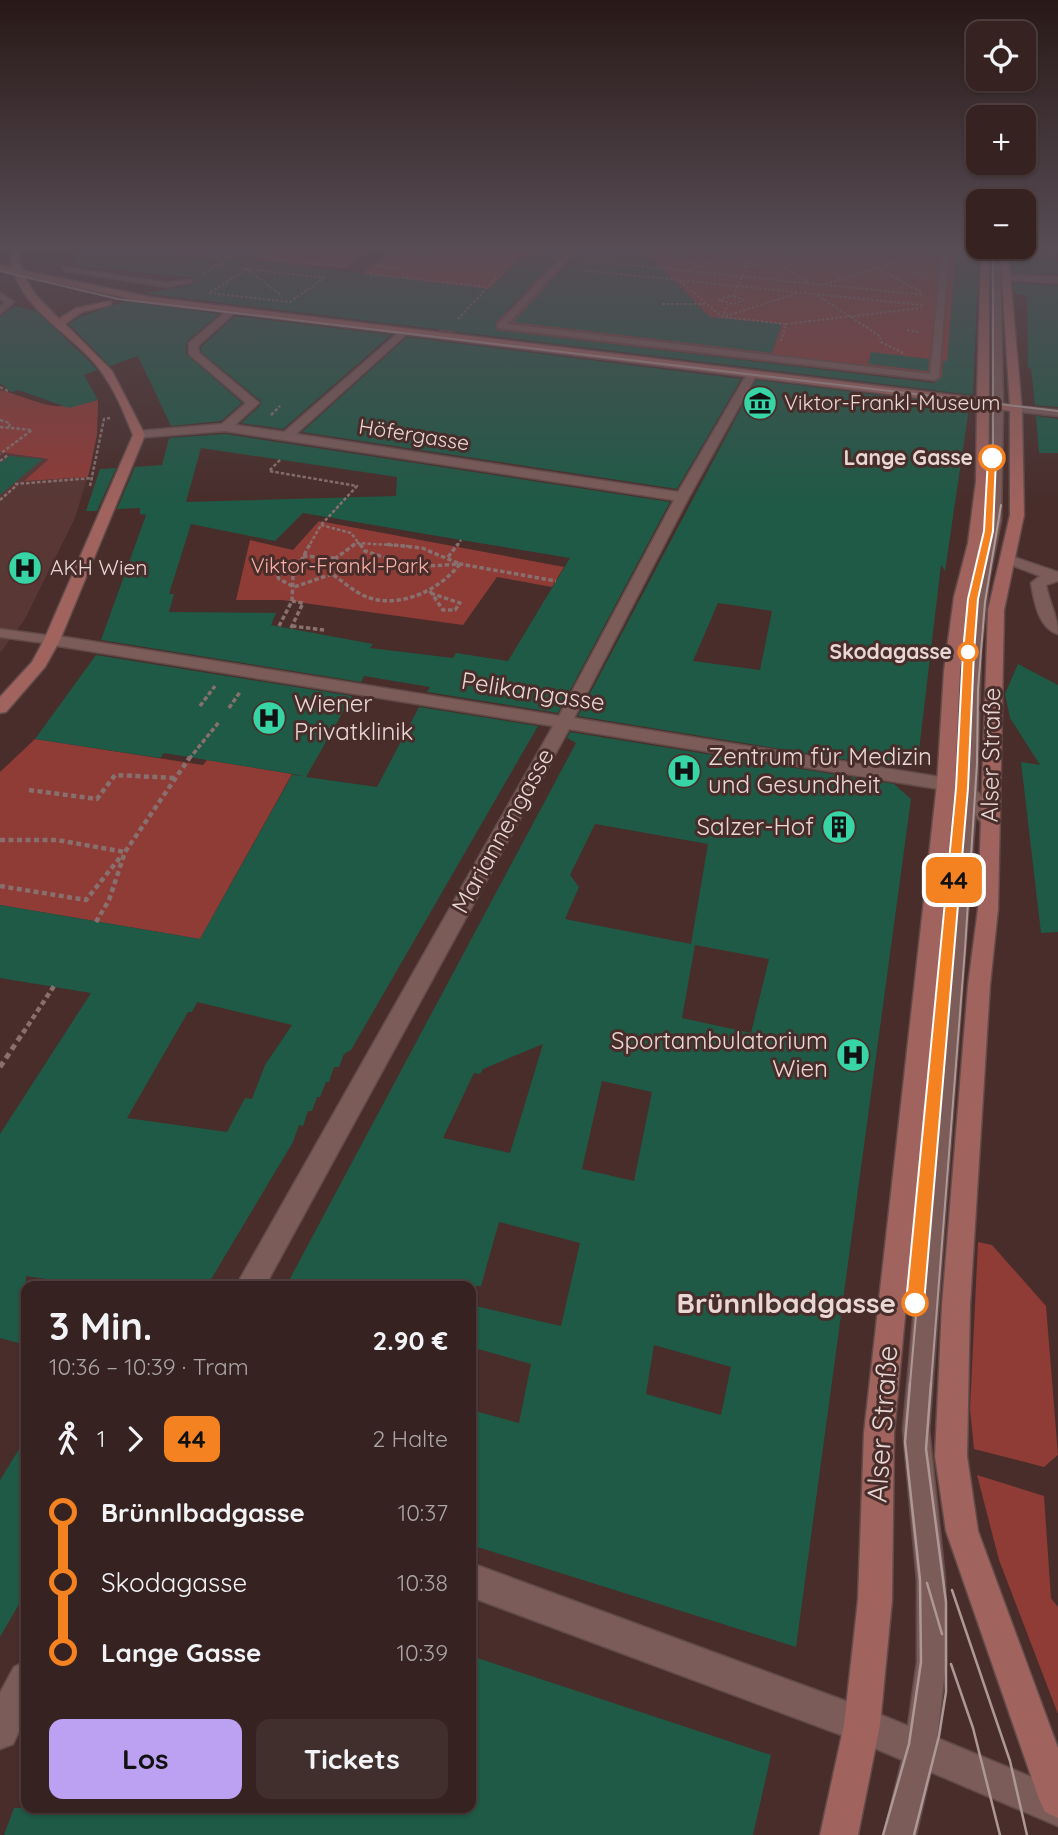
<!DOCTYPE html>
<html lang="de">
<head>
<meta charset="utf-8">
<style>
  body { margin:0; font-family:Quicksand,sans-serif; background:#412f2d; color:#f1f3f6; height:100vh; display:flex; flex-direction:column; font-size:26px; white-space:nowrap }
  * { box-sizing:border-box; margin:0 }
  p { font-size:23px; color:#aaa4a5 }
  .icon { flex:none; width:38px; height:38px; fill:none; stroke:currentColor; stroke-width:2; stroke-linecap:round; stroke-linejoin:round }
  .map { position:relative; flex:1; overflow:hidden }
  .drawer { position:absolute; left:21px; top:1281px; width:455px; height:532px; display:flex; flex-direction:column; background:#362220; border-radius:14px; box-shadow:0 2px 5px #0004,0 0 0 2px #503f3e }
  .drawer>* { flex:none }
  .badge { padding:0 14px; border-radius:10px; font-size:24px; line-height:46px }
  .controls { position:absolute; left:966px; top:21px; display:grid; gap:14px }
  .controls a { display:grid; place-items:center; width:70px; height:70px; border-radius:14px; background:#362220; box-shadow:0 2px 5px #0004,0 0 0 2px #503f3e; font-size:35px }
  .map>.badge { position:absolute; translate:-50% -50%; box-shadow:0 0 0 4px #fff }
  .legs { display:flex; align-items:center; gap:10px; height:77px; padding:0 28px; font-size:23px }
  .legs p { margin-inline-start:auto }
  .summary { display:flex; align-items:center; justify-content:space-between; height:119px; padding:0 28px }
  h1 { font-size:38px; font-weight:800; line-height:52px }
  .button { display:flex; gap:14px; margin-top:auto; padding:14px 28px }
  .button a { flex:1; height:80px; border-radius:14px; background:#bca0f2; color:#111; font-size:28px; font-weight:800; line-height:80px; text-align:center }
  .button a+a { background:#412f2d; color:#f1f3f6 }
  ul { padding:0 28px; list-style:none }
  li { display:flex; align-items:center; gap:24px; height:70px; font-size:26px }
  li i { display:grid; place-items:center; width:10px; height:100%; margin:0 9px; background:currentColor }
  li i::after { content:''; width:18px; height:18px; margin:-9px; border:5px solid; border-radius:50%; background:#362220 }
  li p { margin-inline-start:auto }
  li:first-child i { background:linear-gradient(#0000 50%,currentColor 0) }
  li:last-child i { background:linear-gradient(currentColor 50%,#0000 0) }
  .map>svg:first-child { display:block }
</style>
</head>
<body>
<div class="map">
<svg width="1058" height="1835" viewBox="0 0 1058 1835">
  <rect width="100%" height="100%" fill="#482d2a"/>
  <polygon fill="#583734" points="0,390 57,408 67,409 98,400 98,414 92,462 75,518 25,619 0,653"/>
  <g fill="#8f3b36">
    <polygon points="270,250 372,250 345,269 254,260"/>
    <polygon points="394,250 539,250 454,333 438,331 444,325 356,277"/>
    <polygon points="567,250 956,250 946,383 482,329 500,310 508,311 543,273 545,266 555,264 557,261 552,258 556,254 562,254"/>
    <path d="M0 390C44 402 49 414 98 400L97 435 88 477 24 481 49 459 0 452Z"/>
    <polygon points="319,521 564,567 552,587 497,577 463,625 282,600 236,600 250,540 293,550"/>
    <polygon points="35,739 203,765 207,760 292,774 200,939 0,905 0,772"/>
    <polygon points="978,1242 992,1245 1046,1306 1058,1455 1044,1467 974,1449 970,1409"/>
    <polygon points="977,1475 1044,1496 1051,1598 1058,1607 1058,1714 999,1560"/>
  </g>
  <g fill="#1e5a46" fill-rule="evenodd">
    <polygon points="76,250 270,250 254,260 489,289 522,257 532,256 539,250 566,250 496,322 496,330 934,383 942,377 943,361 947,361 956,250 979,250 973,395 150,294 146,293 193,285 196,281 189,277 76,266"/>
    <polygon points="580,250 643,250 710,317 782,324 772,353 513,322"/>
    <polygon points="1011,250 1049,250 1058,264 1058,274 1013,273"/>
    <polygon points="1014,283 1058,286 1058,407 1035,405 1031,368 1028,367 1027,296 1014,293"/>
    <polygon points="126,301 219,314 187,341 186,354 242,403 221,421 171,426 138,356 110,366 69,324 80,317"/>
    <polygon points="14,306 36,311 88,360 97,370 84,375 98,400 69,408 18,390 12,392 0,383 0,317"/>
    <polygon points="235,316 391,335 283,429 241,423 261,405 261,401 201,352 201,347"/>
    <polygon points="407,337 741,379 677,489 302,432"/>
    <polygon points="871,352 929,359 928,371 868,364"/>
    <path d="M756 380 967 406 968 415 945 571 941 565 918 759 898 768 578 716ZM718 603 772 611 760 670 693 661Z"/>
    <polygon points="1036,416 1058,419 1058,453 1039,453"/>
    <path d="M225 434 670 502 558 713 427 692 430 687 364 676 361 682 101 640 146 515 140 514V508L117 509 135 467 162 465 169 438ZM201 448 397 477 396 496 186 502ZM303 513 461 540 570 558 508 661 456 653 453 658 370 648 373 644 271 625 276 613 169 612 174 594H169L191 524 275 541Z"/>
    <polygon points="9,456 43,459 0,495 0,463"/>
    <polygon points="116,468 97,511 86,511 100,469"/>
    <path d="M96 655 352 696 306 777 377 787 419 707 538 726 351 1050 344 1054 339 1067H334L329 1082H326L320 1097H317L312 1111H308L303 1126 299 1125 293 1142 207 1286H91L26 1276V1345L0 1338V1134L91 993 0 978V905L200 939 292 775 305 776 164 753 160 758 35 739ZM197 1002 292 1025 265 1065 252 1099 245 1098 227 1132 127 1118 188 1012H192Z"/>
    <polygon points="1018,664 1058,685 1058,932 1041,933 1021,762 1040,765 1010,718 1005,694"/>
    <path d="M570 732 894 784 911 799 796 1647 471 1545V1410L519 1423 531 1364 471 1347V1305L561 1326 580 1243 499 1222 481 1286H286L576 743 567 738ZM595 824 708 844 691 944 565 919 579 887 570 875ZM695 945 769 959 751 1033 682 1018ZM543 1044 510 1153 443 1138 474 1073 480 1074 483 1069ZM602 1081 652 1092 634 1181 582 1169ZM654 1345 731 1367 721 1415 646 1394Z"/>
    <polygon points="26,1438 26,1592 0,1637 0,1480"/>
    <polygon points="471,1656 771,1755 753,1835 4,1835 14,1808 471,1808"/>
  </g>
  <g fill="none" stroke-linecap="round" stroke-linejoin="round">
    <g stroke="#624b49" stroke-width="3">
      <g id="lane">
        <polygon points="569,250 577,250 507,324 930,374 942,250 949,250 939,377 934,380 498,328 498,324"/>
        <polygon points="992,250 1000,250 1003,406 1001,520 989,580 981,650 977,793 929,1430 945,1580 946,1662 936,1748 916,1835 884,1835 905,1748 917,1662 917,1580 903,1430 961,793 967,650 977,580 989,520 993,406"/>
        <polygon points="63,267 167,283 189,280 193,282 167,287 66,271"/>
        <polygon points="0,293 14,302 0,314 0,307 5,302 0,299"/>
        <polygon points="0,629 52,636 59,640 52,644 0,637"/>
      </g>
    </g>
    <g stroke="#624b49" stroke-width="3">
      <g id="street">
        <polygon points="1007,275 1058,277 1058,283 1004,280"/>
        <polygon points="230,308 238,310 198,346 199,353 259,403 235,425 284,432 404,328 408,333 296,434 678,492 747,374 756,372 757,374 689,497 574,718 946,778 978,792 1000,820 997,825 983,825 965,801 945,790 569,729 265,1286 236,1286 553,726 52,645 44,640 52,635 559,716 674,500 225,431 135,438 135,432 139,431 222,424 246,403 189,354 189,343"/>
        <polygon points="1015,406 1058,410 1058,416 1011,411 1009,409"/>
        <path d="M1008 555 1058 572V581L1046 585C1049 602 1058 616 1058 634 1038 628 1034 600 1031 583L1040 576 1003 562V556Z"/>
        <polygon points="471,1563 862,1707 1058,1788 1058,1826 860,1742 471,1597"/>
        <polygon points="26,1661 26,1716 13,1744 0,1749 0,1693 14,1667"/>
      </g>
    </g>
    <g stroke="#624b49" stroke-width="3">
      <path id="secondary" d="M10 250H18L22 270 150 297 977 398 981 250H989V400L1010 405 1000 250H1008L1022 411 1024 515 1004 610 998 909 990 985 970 1305 967 1456 978 1531 1058 1748V1818L1045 1812 1039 1799 946 1531 935 1456 942 1305 968 985 978 909 988 610 1010 515V411L989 407 988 481 982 543 970 597 960 671 955 784 894 1433 892 1600 880 1725 858 1835H820L844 1725 858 1600 864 1433 937 784 944 671 954 597 968 543 976 481 977 405 150 303 24 276 35 294 59 319 76 308 111 301V305L82 312 65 324 112 371 145 435 60 640 45 667 6 712 0 713V697L32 662 44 640 133 435C122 408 111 380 90 358 64 330 29 312 14 274L0 271V265L12 268Z"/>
    </g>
    <g stroke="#88706e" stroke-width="2" stroke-dasharray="2.5 2" stroke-linecap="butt">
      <polyline points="149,250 219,257 215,261 225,262"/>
      <polyline points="278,250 265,258 342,266 365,250"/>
      <polyline points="400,250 369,274 487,287"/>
      <polyline points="411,250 456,257 515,258"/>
      <polyline points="514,250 527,251"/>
      <polyline points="647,250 667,269"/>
      <polyline points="782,250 816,255"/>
      <polyline points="827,250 829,254"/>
      <polyline points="844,250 923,293"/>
      <polyline points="650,252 671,254 700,266"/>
      <polyline points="201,254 217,250"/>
      <polyline points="671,254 721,251 736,255"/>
      <polyline points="89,255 99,250"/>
      <polyline points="494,258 504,250"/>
      <polyline points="588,261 924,295"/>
      <polygon points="747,262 758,265 747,267 739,264"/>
      <polyline points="750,262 756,250 809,283"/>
      <polyline points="379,267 401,269"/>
      <polyline points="241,268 247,269 282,296"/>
      <polygon points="247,269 324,278 290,302 209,293"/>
      <polyline points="580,270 923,305"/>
      <polyline points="688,270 755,250"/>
      <polyline points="203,274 244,250"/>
      <polyline points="914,274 926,275"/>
      <polyline points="680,281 722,317 786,324 781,341"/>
      <polyline points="825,284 926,253"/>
      <polyline points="817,295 880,336 881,342 903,353"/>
      <polygon points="729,296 741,298 743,301 733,304 719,300"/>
      <polyline points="733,296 747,267"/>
      <polyline points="662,304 706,304"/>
      <polyline points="726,316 798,293"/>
      <polyline points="722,318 728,304"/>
      <polyline points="458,319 515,258 530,250"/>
      <polyline points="786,324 921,308"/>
      <polyline points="907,330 919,332"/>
    </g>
    <g stroke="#88706e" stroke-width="2.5" stroke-dasharray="3.5 2" stroke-linecap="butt">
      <polyline points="0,387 10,392"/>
      <polyline points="271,415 280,406"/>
      <polyline points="0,420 10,423 9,427"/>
      <polyline points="0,427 32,430 0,454"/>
      <polyline points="280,460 269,471 357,486 321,525 309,546"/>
      <polyline points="0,461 8,455"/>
      <polyline points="15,484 93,478"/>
      <polyline points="90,486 104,419 110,418"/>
      <polyline points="0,500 17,485"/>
      <polyline points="321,525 351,533 361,546"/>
      <polyline points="352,546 356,543 408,546"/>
      <polyline points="457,546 461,540"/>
    </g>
    <g stroke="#88706e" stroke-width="3.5" stroke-dasharray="4.5 2.5" stroke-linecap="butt">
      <path d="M355 544 336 558 332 574C344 582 356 594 370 598 403 608 440 589 460 564L422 548 385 544"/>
      <polyline points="360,544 365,551 413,567 460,564 556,581"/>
      <polyline points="303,556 336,558"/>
      <polyline points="448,557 458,544"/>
      <polyline points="272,563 279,579 294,587 332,574"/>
      <polyline points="430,591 443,610 455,610 460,603 433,594"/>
      <polyline points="279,626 292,601 293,576 310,544"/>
      <polyline points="292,626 324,630"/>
      <polyline points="291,628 303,603 292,601"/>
      <polyline points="200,706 215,686"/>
      <polyline points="229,708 240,692"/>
      <polyline points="189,759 219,722"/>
    </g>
    <g stroke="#88706e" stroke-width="4.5" stroke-dasharray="5 3.5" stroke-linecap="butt">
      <polyline points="29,790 97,799 115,775 176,778"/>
      <polyline points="0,840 57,840 125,852"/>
      <polyline points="0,886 86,900 122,855"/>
      <polyline points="96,922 109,900 125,852 190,757"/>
      <polyline points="23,1033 54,986"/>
    </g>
    <polyline stroke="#88706e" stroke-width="5" stroke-dasharray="6 4.5" stroke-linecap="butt" points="0,1067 24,1031"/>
    <use href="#lane" fill="#7b5c59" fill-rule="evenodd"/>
    <use href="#street" fill="#7b5c59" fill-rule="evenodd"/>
    <use href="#secondary" fill="#a1635e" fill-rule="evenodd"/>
    <g stroke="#ae9896" stroke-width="2">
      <polyline points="0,271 118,299 1058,411"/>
      <polyline points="910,1384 962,788 968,652 973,599 988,531 993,479 993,250"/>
      <polyline points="931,1384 965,949 977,763 978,689 985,602 1001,505"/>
    </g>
    <g stroke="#ae9896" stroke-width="2.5">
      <polyline points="927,1583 942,1634"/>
      <polyline points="952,1590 1010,1761 1027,1835"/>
      <polyline points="951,1664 973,1728 1000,1835"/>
      <polyline points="883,1835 909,1744 921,1662 920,1580 905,1442 910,1383"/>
      <polyline points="914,1835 939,1736 946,1692 946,1602 926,1449 931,1383"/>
    </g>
    <polyline stroke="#88706e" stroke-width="2" stroke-dasharray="2.5 2" stroke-linecap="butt" points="216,265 223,266"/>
  </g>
  <linearGradient id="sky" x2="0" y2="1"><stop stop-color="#281917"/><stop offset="0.49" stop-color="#584c55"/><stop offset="1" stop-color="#584c55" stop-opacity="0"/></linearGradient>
  <rect width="1058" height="506" fill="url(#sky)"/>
  <polygon fill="#f58220" stroke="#fff" stroke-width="2" points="992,456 996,458 993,531 978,599 974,652 968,788 924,1303 921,1309 915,1312 908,1309 906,1303 956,788 963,652 968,599 984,531 988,458"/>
  <defs>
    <g id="museum-disc" transform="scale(1.75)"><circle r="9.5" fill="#37d4a6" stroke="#482d2a"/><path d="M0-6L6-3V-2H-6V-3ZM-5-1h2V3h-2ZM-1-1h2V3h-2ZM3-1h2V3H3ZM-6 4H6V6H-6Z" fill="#111"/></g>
    <g id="hospital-disc" transform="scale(1.75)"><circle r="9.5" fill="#37d4a6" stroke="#482d2a"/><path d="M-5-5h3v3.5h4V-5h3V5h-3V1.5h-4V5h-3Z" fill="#111"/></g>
    <g id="building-disc" transform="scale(1.75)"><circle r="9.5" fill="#37d4a6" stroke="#482d2a"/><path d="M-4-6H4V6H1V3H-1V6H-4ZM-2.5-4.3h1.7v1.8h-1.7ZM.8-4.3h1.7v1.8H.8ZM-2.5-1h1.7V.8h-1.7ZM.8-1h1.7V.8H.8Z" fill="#111"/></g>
  </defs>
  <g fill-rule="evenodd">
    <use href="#museum-disc" x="760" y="403"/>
    <use href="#hospital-disc" x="25" y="568"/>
    <use href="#hospital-disc" x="269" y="718"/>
    <use href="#hospital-disc" x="684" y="771"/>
    <use href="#building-disc" x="839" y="827"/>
    <use href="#hospital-disc" x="853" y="1055"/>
  </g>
  <g fill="#fff" stroke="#f58220" stroke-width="3.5">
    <circle cx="992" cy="458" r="12"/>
    <circle cx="968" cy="652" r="9"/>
    <circle cx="915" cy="1303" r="12"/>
  </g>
  <g text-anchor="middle" stroke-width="6" stroke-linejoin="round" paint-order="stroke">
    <g font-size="21" fill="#e9d7d5" stroke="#482d2a" text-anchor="start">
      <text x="784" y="410">Viktor-Frankl-Museum</text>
      <text x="50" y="575">AKH Wien</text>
    </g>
    <g font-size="21" fill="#e9d7d5" stroke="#482d2a">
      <text transform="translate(414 435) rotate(9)" y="7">Höfergasse</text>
    </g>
    <g font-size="21" font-weight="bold" fill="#e9d7d5" stroke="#482d2a" text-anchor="end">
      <text x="973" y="465">Lange Gasse</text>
      <text x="952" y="659">Skodagasse</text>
    </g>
    <g font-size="21" fill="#f9afa8" stroke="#482d2a">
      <text x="340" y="573">Viktor-Frankl-Park</text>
    </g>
    <g font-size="24" fill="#e9d7d5" stroke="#482d2a">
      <text transform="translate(533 692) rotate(9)" y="8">Pelikangasse</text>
      <text transform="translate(991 755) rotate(-89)" y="8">Alser Straße</text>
      <text transform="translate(503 831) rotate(-61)" y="8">Mariannengasse</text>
    </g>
    <g font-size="24" fill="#e9d7d5" stroke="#482d2a" text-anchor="start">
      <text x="294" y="712">Wiener<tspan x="294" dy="28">Privatklinik</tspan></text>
      <text x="708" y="765">Zentrum für Medizin<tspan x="708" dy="28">und Gesundheit</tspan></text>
      <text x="814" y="835" text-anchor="end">Salzer-Hof</text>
      <text x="828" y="1049" text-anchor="end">Sportambulatorium<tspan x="828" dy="28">Wien</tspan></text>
    </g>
    <g font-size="28" font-weight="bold" fill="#e9d7d5" stroke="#482d2a" text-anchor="end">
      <text x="896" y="1313">Brünnlbadgasse</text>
    </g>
    <g font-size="28" fill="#e9d7d5" stroke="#482d2a">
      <text transform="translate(882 1424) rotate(-86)" y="10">Alser Straße</text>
    </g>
  </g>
</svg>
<div class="controls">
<a><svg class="icon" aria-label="locate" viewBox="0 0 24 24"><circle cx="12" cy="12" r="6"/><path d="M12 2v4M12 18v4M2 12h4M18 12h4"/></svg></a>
<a>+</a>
<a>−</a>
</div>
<b class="badge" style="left:954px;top:880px;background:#f58220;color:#111">44</b>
<section class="drawer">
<div class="summary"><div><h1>3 Min.</h1><p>10:36 – 10:39 · Tram</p></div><b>2.90 €</b></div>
<div class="legs"><svg class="icon" aria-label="walk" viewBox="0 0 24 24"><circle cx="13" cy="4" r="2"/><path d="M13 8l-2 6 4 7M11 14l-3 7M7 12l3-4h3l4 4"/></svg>1<svg class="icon" aria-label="forward" viewBox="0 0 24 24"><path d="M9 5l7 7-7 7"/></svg><b class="badge" style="background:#f58220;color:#111">44</b><p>2 Halte</p></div>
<ul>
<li><i style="color:#f58220"></i><b>Brünnlbadgasse</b><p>10:37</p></li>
<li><i style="color:#f58220"></i><span>Skodagasse</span><p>10:38</p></li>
<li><i style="color:#f58220"></i><b>Lange Gasse</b><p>10:39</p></li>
</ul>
<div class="button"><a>Los</a><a>Tickets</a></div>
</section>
</div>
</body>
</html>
